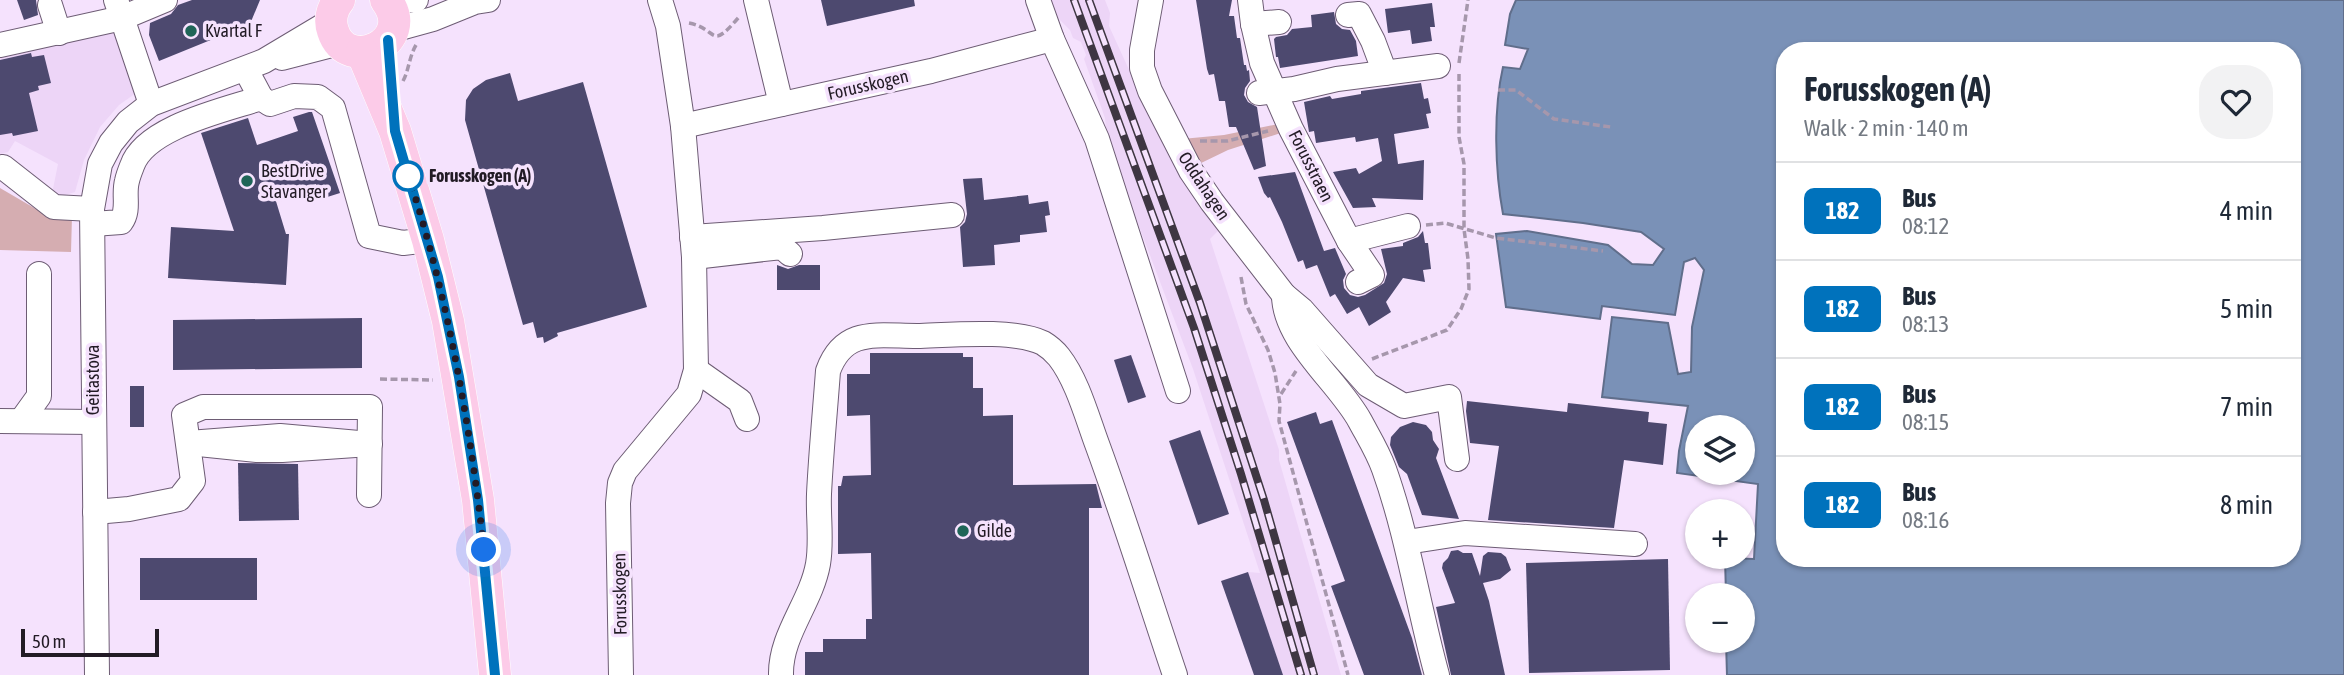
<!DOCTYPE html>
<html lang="en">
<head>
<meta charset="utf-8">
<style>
  body { margin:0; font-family:"Asap Condensed",sans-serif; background:#f2f2f3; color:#1f2937; height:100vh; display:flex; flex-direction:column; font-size:26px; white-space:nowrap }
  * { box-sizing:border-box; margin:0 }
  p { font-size:23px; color:#747a83 }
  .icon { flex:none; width:38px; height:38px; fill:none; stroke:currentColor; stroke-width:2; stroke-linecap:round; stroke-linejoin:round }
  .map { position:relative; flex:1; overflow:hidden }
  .panel { position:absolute; left:1776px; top:42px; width:525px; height:525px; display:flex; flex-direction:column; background:#fff; border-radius:28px; box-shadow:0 2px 5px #0004 }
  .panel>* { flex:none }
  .badge { padding:0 14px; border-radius:10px; font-size:24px; line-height:46px }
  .controls { position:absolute; left:1685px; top:415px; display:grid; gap:14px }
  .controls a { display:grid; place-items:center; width:70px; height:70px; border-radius:50%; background:#fff; box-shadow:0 2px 5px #0004; font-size:35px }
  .scale { position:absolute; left:21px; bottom:18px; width:138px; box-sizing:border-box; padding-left:7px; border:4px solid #221b25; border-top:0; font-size:19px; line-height:24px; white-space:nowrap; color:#221b25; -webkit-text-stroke:5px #f5e2fd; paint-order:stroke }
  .you { position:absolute; width:35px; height:35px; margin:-18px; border:5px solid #fff; border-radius:50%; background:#1a73e8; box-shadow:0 0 0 10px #1a73e833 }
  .map>.badge { position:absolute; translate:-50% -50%; box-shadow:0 0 0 4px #fff }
  .round { display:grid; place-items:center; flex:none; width:74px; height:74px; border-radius:28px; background:#f2f2f3 }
  .summary { display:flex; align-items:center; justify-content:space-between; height:119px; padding:0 28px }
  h1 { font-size:33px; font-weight:700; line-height:52px }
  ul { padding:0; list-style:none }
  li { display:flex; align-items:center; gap:21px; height:98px; padding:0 28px; border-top:2px solid #e0e1e3 }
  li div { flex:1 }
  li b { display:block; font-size:26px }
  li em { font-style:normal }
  li .badge { min-width:77px; font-weight:700; text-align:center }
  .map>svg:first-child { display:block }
</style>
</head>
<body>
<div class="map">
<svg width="2344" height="675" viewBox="0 0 2344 675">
  <rect width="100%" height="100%" fill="#f5e2fd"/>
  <g fill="#edd5f7">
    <polygon points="1049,0 1105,0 1110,13 1109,26 1157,131 1218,231 1210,239 1279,450 1279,460 1341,675 1283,675 1248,572 1260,573 1193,369 1120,176 1106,128 1105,118 1084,59 1086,55 1081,42 1073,38 1070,30 1055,15"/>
    <polygon points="112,25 136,93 119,105 100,127 84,160 75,192 55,198 52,194 58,164 15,141 8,152 0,154 0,53"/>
  </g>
  <g fill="#d5adb1">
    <polygon points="1283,123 1287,131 1228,150 1197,165 1182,139 1224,135"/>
    <polygon points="0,188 36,209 72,216 71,252 0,250"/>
  </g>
  <path fill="#7a91b7" stroke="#606e8b" stroke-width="2" fill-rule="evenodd" d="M1516 0H2344V675H1727L1726 641 1743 640V595H1726L1725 558 1754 559 1758 484 1677 473 1679 451 1688 406 1602 397 1612 317 1668 323 1678 374 1691 372 1692 327 1704 270 1695 258 1684 262 1675 315 1602 306 1600 319 1506 307 1496 234 1527 231 1608 245 1632 264 1653 265 1664 249 1641 232 1583 223 1503 214C1495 171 1493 111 1503 67L1520 69 1528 49 1505 45 1510 14ZM1785 51H2292V558H1785ZM1698 427H1743V472H1698Z"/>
  <g fill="#4d496f">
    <polygon points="17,0 36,0 38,15 24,20"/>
    <polygon points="192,0 260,0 250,24 159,61 149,35 150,23 171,14 178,5"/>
    <polygon points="821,0 914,0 915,6 827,26"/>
    <polygon points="1196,0 1232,0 1229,16 1234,16 1237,38 1240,38 1244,65 1246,65 1247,71 1249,70 1250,81 1245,88 1244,95 1248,102 1257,107 1266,166 1254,170 1236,127 1229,127 1225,101 1219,101 1214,74 1209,75 1207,69"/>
    <polygon points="1432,3 1435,27 1430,27 1432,41 1412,44 1410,30 1388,33 1385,9"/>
    <polygon points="1334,12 1336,24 1342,29 1350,30 1356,41 1358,56 1280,68 1278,57 1276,57 1274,39 1276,37 1287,35 1292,29 1312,27 1311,15"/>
    <polygon points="31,53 32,57 44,55 51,83 38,86 39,90 29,93 38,131 13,136 12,133 0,135 0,60"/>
    <polygon points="510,73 518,101 583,82 647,307 557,333 558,336 544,343 543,337 537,338 533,322 523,325 465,120 466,100 473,89 486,80"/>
    <polygon points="1421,83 1424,99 1428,98 1431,113 1426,114 1429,128 1394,134 1398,164 1424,160 1423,200 1372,198 1376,207 1353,208 1333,172 1356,168 1359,174 1382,161 1378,138 1356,142 1355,137 1316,143 1314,131 1309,132 1304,102 1330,96 1332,99 1361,94 1361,91"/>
    <polygon points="309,112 312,112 340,193 321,199 316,184 275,198 286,234 289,234 286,285 168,278 171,227 234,231 201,133 248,118 257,145 298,131 293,117"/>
    <polygon points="1295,172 1324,251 1335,248 1346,274 1343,280 1344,288 1350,295 1358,297 1365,295 1384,283 1387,274 1381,249 1403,246 1403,243 1418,237 1423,231 1425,243 1428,243 1431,269 1423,270 1425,282 1403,278 1386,302 1391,312 1369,326 1359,307 1347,314 1335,294 1330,297 1317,265 1306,269 1303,260 1298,262 1282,222 1270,197 1268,198 1264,193 1258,177"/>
    <polygon points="982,178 984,200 1028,195 1029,204 1048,201 1050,215 1045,216 1047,232 1020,235 1020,242 994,245 995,265 963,267 960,227 965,222 967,214 963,179"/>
    <polygon points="777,265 788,269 799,265 820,265 820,290 777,290"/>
    <polygon points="362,318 362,368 173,370 173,320"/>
    <polygon points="870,353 963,353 963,357 973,357 973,388 983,388 983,416 1013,415 1013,485 1096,484 1102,508 1089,508 1089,675 805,675 805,652 823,652 823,639 866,639 866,619 872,619 871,553 838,554 838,486 841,486 843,476 871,475 870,415 847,416 847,374 870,374"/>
    <polygon points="1131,355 1146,397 1128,403 1114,360"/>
    <rect x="130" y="386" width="14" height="41"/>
    <polygon points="1467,401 1567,412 1568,403 1649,412 1648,422 1667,424 1663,465 1624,460 1614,528 1488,520 1499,446 1470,443 1466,411"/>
    <polygon points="1316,412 1320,424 1332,420 1412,638 1422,675 1364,675 1331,586 1345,581 1287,422"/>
    <polygon points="1413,422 1426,425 1432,432 1433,440 1439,449 1436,458 1459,519 1422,515 1407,474 1399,467 1390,445 1391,437 1400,427"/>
    <polygon points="1200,430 1229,514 1198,525 1169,441"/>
    <polygon points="238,463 298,464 299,520 239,521"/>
    <polygon points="1458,550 1463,553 1472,553 1480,576 1483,556 1488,552 1501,553 1506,557 1511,570 1500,579 1483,583 1489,601 1505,675 1451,675 1436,607 1455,603 1442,568 1443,563 1448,558 1451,551"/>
    <rect x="140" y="558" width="117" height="42"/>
    <polygon points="1668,559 1670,670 1529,673 1526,563"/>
    <polygon points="1248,572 1283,675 1254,675 1221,581"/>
  </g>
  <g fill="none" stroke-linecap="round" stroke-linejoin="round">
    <g stroke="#6d5c74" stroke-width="26">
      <g id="minor">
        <polyline points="116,0 151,104"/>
        <polyline points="660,0 668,26 683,126 931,71 1052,39"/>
        <polyline points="756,0 781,104"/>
        <polyline points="1038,0 1052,39 1097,139 1178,391"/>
        <polyline points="1151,0 1142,50 1142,68 1150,91 1191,171 1212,202 1284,295 1302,310 1368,385 1404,406 1449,397 1457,459"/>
        <polyline points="1250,0 1253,24 1262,63 1291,129 1349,241 1372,275 1358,282"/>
        <polyline points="388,2 416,0"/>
        <polyline points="50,5 59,33"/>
        <polyline points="1348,15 1359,14 1373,41 1385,73"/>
        <polyline points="1253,24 1279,22"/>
        <polyline points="393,30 433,19 475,2 488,0"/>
        <polyline points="0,45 122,18 165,0"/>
        <polyline points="282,58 340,43"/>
        <polyline points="246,70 261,98 270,104 294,96 318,97 333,108 369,236 403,243 428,240"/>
        <polyline points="1259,93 1294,89 1337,79 1438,66"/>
        <polyline points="3,167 54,207 92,209"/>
        <path d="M93 224 121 222C130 210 123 195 127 181 128 176 130 171 132 166 145 127 225 110 261 98"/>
        <polyline points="692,237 823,228 952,215"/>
        <polyline points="1349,241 1408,226"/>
        <polyline points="694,257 782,247 790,254"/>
        <path d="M1284 295C1284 341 1339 382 1360 421 1368 436 1378 452 1384 469 1408 536 1418 606 1437 675"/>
        <polyline points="696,370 740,401 747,419"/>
        <polyline points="0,421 93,422"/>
        <polyline points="21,421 39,396 39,274"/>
        <polygon points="280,436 370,444 282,450 257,450 189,443"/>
        <polyline points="95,512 129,509 179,499 193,481 184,415 203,407 370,407 369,495"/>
        <polyline points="1407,542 1465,533 1635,544"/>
        <polyline points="97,675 92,209 100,164 111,143 128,122 151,104 264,61 331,21"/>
        <polyline points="621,675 618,503 620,483 625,471 689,394 696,370 694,257 683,126"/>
        <path d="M781 675C780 635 811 603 818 564 822 541 818 517 819 494 821 453 825 412 828 371 844 327 877 336 917 336 950 335 1014 329 1043 343 1048 346 1055 352 1059 357 1077 380 1087 417 1097 444 1125 520 1149 598 1175 675"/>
      </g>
    </g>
    <g stroke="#fff" stroke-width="33">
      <g id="major">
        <path d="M339 0C332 9 329 20 333 31 347 75 418 42 386 0"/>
        <polyline points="362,52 395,131 428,240 448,321 478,500 495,675"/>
      </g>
    </g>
    <g stroke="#a697ac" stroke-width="3.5" stroke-dasharray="7 3.5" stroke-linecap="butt">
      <path d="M689 23C719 29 709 52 739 17"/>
      <polyline points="1459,63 1468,0"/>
      <path d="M403 81C409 70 409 57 416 45"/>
      <polyline points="1498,90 1516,90 1554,119 1611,127"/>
      <polyline points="1200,141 1227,141 1268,131"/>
      <polyline points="1426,225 1445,223 1496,238 1603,251"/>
      <polyline points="1241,277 1246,304 1268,350 1275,373 1280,404 1279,421 1348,675"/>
      <polyline points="1372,359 1447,330 1461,309 1469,289 1468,259 1464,229 1464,164 1459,137 1459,74"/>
      <polyline points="380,379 433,380"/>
      <polyline points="1281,394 1296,371"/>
    </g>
    <use href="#minor" stroke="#fff" stroke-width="24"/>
    <use href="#major" stroke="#fccbe8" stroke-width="32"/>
    <g stroke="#3e3642" stroke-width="8">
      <g id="rail">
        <polyline points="1074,0 1194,328 1241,474 1301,675"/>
        <polyline points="1089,0 1200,303 1264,500 1314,675"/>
      </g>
    </g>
    <use href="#rail" stroke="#f5e2fd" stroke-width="5" stroke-dasharray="16" stroke-linecap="butt"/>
  </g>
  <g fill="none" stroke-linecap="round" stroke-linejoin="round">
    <g stroke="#fff" stroke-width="16">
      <polyline id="line" points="388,40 395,131 438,277 459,377 478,500 495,675"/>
    </g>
    <use href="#line" stroke="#0072bc" stroke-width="10"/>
    <path stroke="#221b25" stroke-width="7" stroke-dasharray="0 12.6" d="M408 176C416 197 425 230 432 256 457 352 473 451 484 550"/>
  </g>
  <g fill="#1f6557" stroke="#f5e2fd" stroke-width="2.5">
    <circle cx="191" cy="31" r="7"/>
    <circle cx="247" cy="181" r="7"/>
    <circle cx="963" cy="531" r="7"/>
  </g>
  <circle fill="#fff" stroke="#0072bc" stroke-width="3.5" cx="408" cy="176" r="14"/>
  <g text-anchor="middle" stroke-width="7" stroke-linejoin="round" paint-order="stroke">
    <g font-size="18" fill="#221b25" stroke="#f5e2fd" text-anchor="start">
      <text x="205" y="37">Kvartal F</text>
      <text x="261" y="177">BestDrive<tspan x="261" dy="21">Stavanger</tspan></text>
      <text x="977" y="537">Gilde</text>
    </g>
    <g font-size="18" fill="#221b25" stroke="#f5e2fd">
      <text transform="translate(868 85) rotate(-13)" y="6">Forusskogen</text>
      <text transform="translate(1311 166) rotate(63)" y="6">Forusstraen</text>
      <text transform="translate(1204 186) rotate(56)" y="6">Oddahagen</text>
      <text transform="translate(93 380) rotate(-90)" y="6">Geitastova</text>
      <text transform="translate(620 594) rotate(-91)" y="6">Forusskogen</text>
    </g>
    <g font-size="18" font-weight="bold" fill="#221b25" stroke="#f5e2fd" text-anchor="start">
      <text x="429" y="182">Forusskogen (A)</text>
    </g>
  </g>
</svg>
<div class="controls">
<a><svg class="icon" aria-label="layers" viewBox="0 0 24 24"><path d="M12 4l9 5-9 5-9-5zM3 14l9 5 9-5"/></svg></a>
<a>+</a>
<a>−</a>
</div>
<div class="scale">50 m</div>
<div class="you" style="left:484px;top:550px"></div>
<section class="panel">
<div class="summary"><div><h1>Forusskogen (A)</h1><p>Walk · 2 min · 140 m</p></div><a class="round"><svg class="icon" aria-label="heart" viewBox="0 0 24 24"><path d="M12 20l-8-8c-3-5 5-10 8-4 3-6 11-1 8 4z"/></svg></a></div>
<ul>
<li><span class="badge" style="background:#0072bc;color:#fff">182</span><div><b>Bus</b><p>08:12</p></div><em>4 min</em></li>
<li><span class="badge" style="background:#0072bc;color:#fff">182</span><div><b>Bus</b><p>08:13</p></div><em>5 min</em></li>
<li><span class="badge" style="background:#0072bc;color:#fff">182</span><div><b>Bus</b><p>08:15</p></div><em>7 min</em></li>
<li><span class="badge" style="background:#0072bc;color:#fff">182</span><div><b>Bus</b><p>08:16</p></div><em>8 min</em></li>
</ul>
</section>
</div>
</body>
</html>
